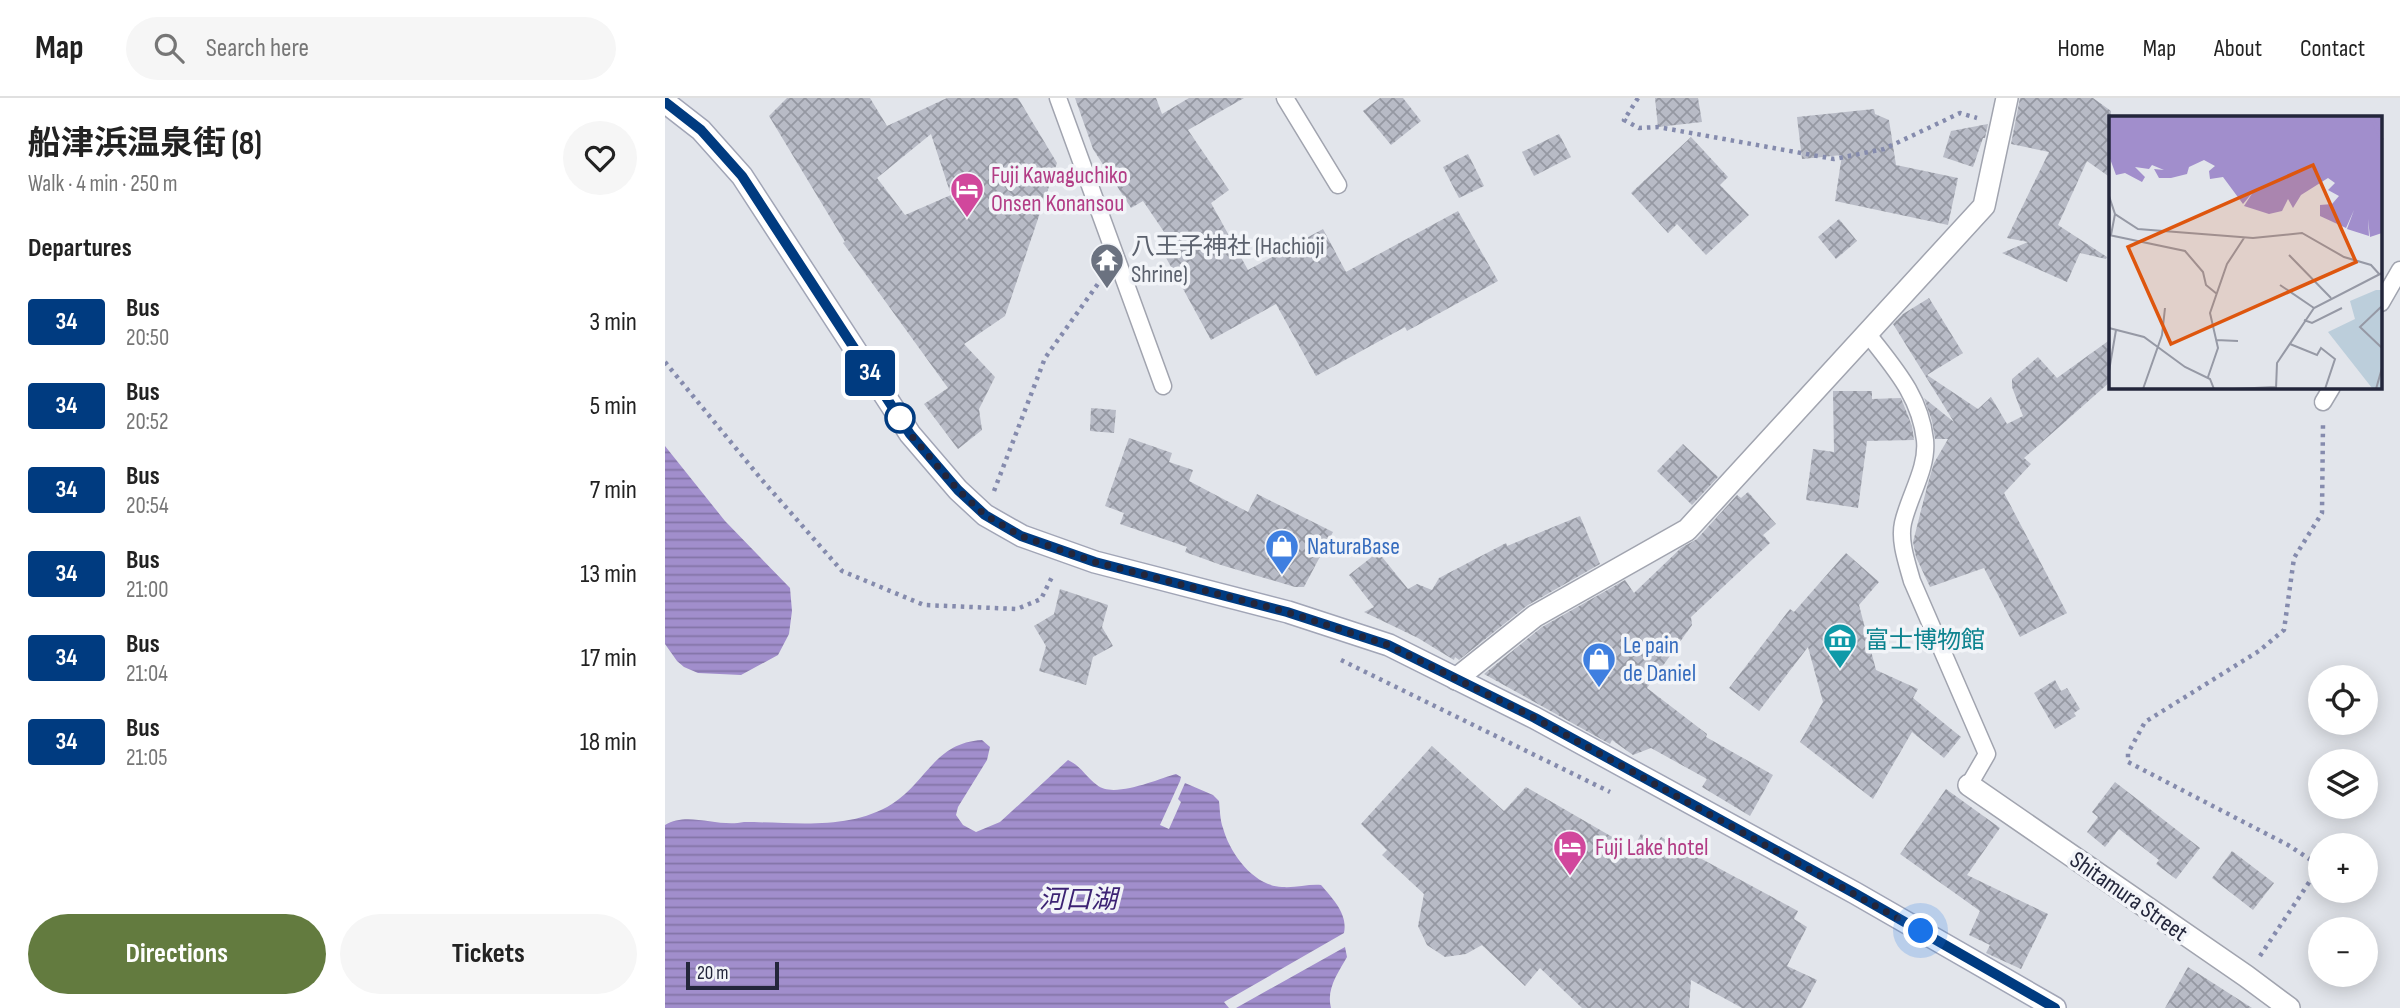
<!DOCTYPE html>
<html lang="en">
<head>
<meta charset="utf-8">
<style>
  body { margin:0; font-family:"Sofia Sans Condensed","Noto Sans JP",sans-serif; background:#f6f6f6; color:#222; height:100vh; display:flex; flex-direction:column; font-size:26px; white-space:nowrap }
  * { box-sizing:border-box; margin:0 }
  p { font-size:23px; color:#767676 }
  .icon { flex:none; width:38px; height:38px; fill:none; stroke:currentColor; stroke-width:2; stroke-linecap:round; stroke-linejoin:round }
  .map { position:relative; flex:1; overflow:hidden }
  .panel { display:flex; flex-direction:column; background:#fff; width:665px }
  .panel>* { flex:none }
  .badge { padding:0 14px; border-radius:5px; font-size:24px; line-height:46px }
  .tools { position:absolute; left:1643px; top:567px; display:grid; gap:14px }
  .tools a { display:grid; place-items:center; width:70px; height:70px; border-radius:50%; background:#fff; box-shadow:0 4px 18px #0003; font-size:35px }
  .scale { position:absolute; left:21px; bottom:18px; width:93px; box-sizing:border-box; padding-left:7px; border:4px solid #23263b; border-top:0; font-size:19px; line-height:24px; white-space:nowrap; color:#23263b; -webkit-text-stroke:5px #f2f4f8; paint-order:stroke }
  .you { position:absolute; width:35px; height:35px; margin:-18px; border:5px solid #fff; border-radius:50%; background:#1a73e8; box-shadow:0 0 0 10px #1a73e833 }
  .map>.badge { position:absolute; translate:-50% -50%; box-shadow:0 0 0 4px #fff }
  h2 { padding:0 28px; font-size:26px; line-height:63px }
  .round { display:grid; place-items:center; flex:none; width:74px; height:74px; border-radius:37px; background:#f6f6f6 }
  .headline { display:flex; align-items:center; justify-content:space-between; height:119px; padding:0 28px }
  h1 { font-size:33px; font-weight:700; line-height:52px }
  .cta { display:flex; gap:14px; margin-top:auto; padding:14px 28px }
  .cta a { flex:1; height:80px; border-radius:42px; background:#637b3f; color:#fff; font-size:28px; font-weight:700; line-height:80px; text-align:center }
  .cta a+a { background:#f6f6f6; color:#222 }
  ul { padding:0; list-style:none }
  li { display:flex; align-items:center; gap:21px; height:84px; padding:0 28px }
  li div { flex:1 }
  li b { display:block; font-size:26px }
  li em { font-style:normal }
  li .badge { min-width:77px; font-weight:700; text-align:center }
  header { display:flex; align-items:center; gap:42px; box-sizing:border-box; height:98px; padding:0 35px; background:#fff; border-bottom:2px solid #e0e0e0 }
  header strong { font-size:33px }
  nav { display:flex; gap:38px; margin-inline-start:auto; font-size:24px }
  .search { width:490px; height:63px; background:#f6f6f6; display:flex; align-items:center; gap:18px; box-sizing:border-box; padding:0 24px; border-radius:38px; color:#767676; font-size:26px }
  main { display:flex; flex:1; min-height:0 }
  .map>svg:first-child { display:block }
</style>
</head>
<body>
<header>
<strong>Map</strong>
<div class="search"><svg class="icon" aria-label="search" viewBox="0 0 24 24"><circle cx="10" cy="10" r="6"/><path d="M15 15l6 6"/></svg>Search here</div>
<nav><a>Home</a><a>Map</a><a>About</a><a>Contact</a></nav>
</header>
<main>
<section class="panel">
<div class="headline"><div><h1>船津浜温泉街 (8)</h1><p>Walk · 4 min · 250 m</p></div><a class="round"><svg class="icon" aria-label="heart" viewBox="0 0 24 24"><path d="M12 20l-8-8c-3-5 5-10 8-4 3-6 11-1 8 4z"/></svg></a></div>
<h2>Departures</h2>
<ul>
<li><span class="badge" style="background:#003b80;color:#fff">34</span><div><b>Bus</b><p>20:50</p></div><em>3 min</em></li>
<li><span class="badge" style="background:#003b80;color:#fff">34</span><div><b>Bus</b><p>20:52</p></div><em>5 min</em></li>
<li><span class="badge" style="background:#003b80;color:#fff">34</span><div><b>Bus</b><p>20:54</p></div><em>7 min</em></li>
<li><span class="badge" style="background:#003b80;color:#fff">34</span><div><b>Bus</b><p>21:00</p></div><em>13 min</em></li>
<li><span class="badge" style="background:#003b80;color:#fff">34</span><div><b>Bus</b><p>21:04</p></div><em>17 min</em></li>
<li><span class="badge" style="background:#003b80;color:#fff">34</span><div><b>Bus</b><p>21:05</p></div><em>18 min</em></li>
</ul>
<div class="cta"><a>Directions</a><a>Tickets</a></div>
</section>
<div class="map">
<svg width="1735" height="910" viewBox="0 0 1735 910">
  <defs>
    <pattern id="water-rules" width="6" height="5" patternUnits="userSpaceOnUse" patternTransform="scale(1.75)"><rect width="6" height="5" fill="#a18ecc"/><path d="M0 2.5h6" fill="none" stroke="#8374a7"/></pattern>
    <pattern id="building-cross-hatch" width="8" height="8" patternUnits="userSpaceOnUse" patternTransform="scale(1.75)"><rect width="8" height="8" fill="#b8bbc6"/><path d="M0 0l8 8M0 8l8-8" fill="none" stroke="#9598a2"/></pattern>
  </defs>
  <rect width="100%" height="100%" fill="#e2e5eb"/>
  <g fill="url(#water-rules)">
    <polygon points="0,348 60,423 125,490 127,513 124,536 113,557 76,577 33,575 19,569 12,563 0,546"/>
    <path d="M317 642 325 649 322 662 293 709 291 717 298 727 311 734 335 724 403 662C416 668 421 679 432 687 448 701 493 681 511 676L516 679 515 683 495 727 504 731 516 704 513 701 520 685 548 697 554 703C555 712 555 722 558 730 565 756 589 788 617 789 631 790 643 786 656 787 668 801 683 816 679 835L559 904 564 910H0V727C23 713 53 730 79 724 128 724 184 733 227 706 262 684 269 645 317 642Z"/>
    <path d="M680 849 682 859C673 875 661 891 666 910H571Z"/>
  </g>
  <g fill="url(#building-cross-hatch)" fill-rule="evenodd">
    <path d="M122 0H205L222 28 282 0H353L392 65 340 218 299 246 330 279 314 311 317 332 293 351 259 306 283 290 178 145 180 144 104 18ZM266 36 286 97 240 117 212 80Z"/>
    <polygon points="410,0 491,0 497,16 524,0 579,0 523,32 564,92 546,105 583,172 658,131 681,174 793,113 833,183 742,233 740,229 651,278 611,206 546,242 499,156 510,150 478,103 466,110 428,51"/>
    <polygon points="715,0 738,0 756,23 726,47 698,13"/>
    <polygon points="990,0 1033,0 1037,24 993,29"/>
    <polygon points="1355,0 1428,0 1446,13 1446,80 1422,63 1393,127 1442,159 1441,161 1415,155 1402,184 1337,155 1363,144 1342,140 1384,54 1346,46"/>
    <polygon points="1209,11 1210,16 1224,22 1231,67 1293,80 1283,127 1170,103 1177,57 1137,61 1132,19"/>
    <polygon points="1323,26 1320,40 1318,40 1308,69 1278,59 1286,33"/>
    <polygon points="894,36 906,59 869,78 857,54"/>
    <polygon points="1026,39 1063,79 1055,87 1084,117 1041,157 1012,126 1003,135 966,95"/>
    <polygon points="803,56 819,88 794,100 778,69"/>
    <polygon points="1174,121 1192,143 1171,161 1153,139"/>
    <polygon points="1264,200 1298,255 1262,277 1313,311 1326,299 1342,326 1358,318 1347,289 1347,281 1373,259 1392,280 1446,241 1446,283 1359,360 1366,366 1339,395 1402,515 1355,539 1319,470 1265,489 1251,459 1248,444 1263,385 1269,365 1283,341 1270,341 1267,323 1259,300 1289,324 1228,226 1238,216"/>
    <polygon points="1168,293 1207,293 1207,301 1236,300 1247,328 1249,342 1202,343 1193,410 1141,402 1148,351 1169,354"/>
    <polygon points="426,310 451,312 449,335 425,333"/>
    <polygon points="464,340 507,355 504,364 528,372 524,383 583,414 592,396 668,434 639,489 630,489 556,467 520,454 522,449 455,426 459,415 440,408"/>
    <polygon points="1018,346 1053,379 1027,407 992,373"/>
    <polygon points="1083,394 1111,426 1098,437 1105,445 1026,519 1027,527 982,590 1042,636 1041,639 1108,677 1085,718 1037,689 1042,681 986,650 968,657 947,642 945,646 819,576 877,529 960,482 969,495 1016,450 1032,441 1072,397 1076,400"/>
    <polygon points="915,418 935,466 863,507 794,562 790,559 789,562 753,540 699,514 709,509 684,477 713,454 743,491 752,486 767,492 774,480 841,445 842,448"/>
    <polygon points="1181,455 1214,484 1194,507 1211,572 1253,591 1248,600 1296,639 1279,660 1247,634 1208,701 1135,644 1158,604 1143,549 1094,613 1064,590 1125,511 1129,514"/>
    <polygon points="395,491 443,507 437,529 448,548 428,559 421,587 374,573 381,548 369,528 389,516"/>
    <polygon points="1390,582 1396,593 1402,590 1415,611 1409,615 1411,618 1390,631 1369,595"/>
    <polygon points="767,648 839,713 861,689 968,751 976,736 992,745 996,739 1133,813 1129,821 1142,829 1122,868 1152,882 1137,910 1077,910 1026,882 1024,910 917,910 875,870 860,888 817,847 801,856 780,859 762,847 753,828 759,796 717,757 722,752 696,726"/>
    <polygon points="1450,684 1535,750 1511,781 1491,766 1494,762 1454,731 1440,749 1422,734 1433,719 1427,714"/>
    <polygon points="1281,691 1335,730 1302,777 1383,816 1356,871 1321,855 1325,847 1304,837 1315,813 1235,756"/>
    <polygon points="1567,753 1609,785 1588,812 1547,780"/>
    <polygon points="1523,869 1587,910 1500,910"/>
  </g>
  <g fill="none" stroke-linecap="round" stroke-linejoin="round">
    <g stroke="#a1a4af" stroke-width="19">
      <g id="lane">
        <polyline points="393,0 498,288"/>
        <polyline points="620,0 673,87"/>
        <polyline points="1716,205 1735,172"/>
        <path d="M1202 235C1228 269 1255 297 1260 342 1263 370 1244 398 1238 425 1234 443 1242 465 1247 483L1322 656 1304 687"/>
        <polyline points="1658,304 1667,289"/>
      </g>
    </g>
    <g stroke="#a1a4af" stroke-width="24">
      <g id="street">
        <polyline points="791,581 870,518 1022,432 1319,108 1342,0"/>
        <polyline points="1304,687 1581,878 1624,910"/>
      </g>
    </g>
    <g stroke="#a1a5b6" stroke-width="24">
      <polyline id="secondary" points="0,4 36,32 77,78 245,336 293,392 320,417 357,438 430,464 623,514 724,547 870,620 1190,795 1390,910"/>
    </g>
    <g stroke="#858bad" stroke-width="4.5" stroke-dasharray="3.5 5" stroke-linecap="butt">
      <polyline points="973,0 959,22 974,30 993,29 1169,61 1219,51 1295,15 1312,20"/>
      <polyline points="0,264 97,382 177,473 259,507 352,511 376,501 388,477"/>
      <polyline points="329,393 380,260 435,183"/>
      <polyline points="676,562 945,694"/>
      <polyline points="1595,858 1655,768 1623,747 1463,664 1463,655 1480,624 1594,553 1619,532 1629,460 1657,415 1658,326"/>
    </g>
    <use href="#lane" stroke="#fff" stroke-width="16"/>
    <use href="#street" stroke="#fff" stroke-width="21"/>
    <use href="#secondary" stroke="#fff" stroke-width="21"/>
  </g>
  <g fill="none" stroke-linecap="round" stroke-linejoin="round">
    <g stroke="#fff" stroke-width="16">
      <polyline id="line" points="0,4 36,32 77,78 245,336 293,392 320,417 356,438 430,464 622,514 723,547 870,620 1189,795 1390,910"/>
    </g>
    <use href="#line" stroke="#003b80" stroke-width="10"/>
    <polyline stroke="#23263b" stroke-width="7" stroke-dasharray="0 12.6" points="235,320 231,314 245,336 293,392 320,417 356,438 430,464 622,514 723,547 870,620 1256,833"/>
  </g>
  <defs>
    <g id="hotel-pin" transform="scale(1.75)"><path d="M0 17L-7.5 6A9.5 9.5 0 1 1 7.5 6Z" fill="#d1479c" stroke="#f2f4f8"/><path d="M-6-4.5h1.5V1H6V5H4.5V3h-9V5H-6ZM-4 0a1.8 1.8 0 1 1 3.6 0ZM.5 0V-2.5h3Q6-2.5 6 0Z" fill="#fff"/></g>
    <g id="temple-pin" transform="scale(1.75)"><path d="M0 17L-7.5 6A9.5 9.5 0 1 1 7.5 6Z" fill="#6b7280" stroke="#f2f4f8"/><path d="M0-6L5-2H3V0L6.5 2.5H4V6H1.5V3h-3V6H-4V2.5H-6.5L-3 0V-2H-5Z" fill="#fff"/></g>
    <g id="shop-pin" transform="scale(1.75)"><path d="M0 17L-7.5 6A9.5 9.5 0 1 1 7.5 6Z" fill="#3f7fe0" stroke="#f2f4f8"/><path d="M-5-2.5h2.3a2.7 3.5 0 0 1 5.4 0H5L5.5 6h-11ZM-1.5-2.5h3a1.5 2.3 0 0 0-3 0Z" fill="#fff"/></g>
    <g id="museum-pin" transform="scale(1.75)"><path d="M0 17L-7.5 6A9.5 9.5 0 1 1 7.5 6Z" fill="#0f9aa8" stroke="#f2f4f8"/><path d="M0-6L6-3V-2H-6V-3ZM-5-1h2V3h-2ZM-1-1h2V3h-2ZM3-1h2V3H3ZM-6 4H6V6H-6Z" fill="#fff"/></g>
  </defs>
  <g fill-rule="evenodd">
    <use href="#hotel-pin" x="302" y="91"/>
    <use href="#temple-pin" x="442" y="162"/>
    <use href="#shop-pin" x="617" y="448"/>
    <use href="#museum-pin" x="1175" y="542"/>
    <use href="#shop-pin" x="934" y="561"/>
    <use href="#hotel-pin" x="905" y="749"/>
  </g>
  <circle fill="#fff" stroke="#003b80" stroke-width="3.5" cx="235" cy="320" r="14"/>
  <g text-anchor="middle" stroke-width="7" stroke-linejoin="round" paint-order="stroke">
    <g font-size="24" fill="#b23c85" stroke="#f2f4f8" text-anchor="start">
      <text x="326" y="85">Fuji Kawaguchiko<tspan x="326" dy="28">Onsen Konansou</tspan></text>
      <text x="930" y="757">Fuji Lake hotel</text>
    </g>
    <g font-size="24" fill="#5b616d" stroke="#f2f4f8" text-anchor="start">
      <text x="466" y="156">八王子神社 (Hachioji<tspan x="466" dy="28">Shrine)</tspan></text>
    </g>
    <g font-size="24" fill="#366cbe" stroke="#f2f4f8" text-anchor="start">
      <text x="642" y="456">NaturaBase</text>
      <text x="958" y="555">Le pain<tspan x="958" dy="28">de Daniel</tspan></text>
    </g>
    <g font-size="24" fill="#0d838f" stroke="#f2f4f8" text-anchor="start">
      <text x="1200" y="550">富士博物館</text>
    </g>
    <g font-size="24" fill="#23263b" stroke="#f2f4f8">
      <text transform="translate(1464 798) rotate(35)" y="8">Shitamura Street</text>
    </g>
    <g font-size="26" font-style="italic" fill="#3c2273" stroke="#f2f4f8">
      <text x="413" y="810">河口湖</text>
    </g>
  </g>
  <g transform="translate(1444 18)">
    <rect width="273" height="273" fill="#e2e5eb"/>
    <path d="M267 174H273V273L263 272 219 216 246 203 241 185Z" fill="#bccedb"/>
    <path d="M0 0H273V117L261 121 259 103 260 120 238 113 245 94 237 112 211 100V89L223 88 230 80 219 74 226 67 219 62 192 79 184 92 179 83 173 95 160 98 135 90 144 76 134 88 114 61 101 63 100 55 106 50 95 44 80 51 78 58 62 62H50L45 53 55 54 43 49 40 53 26 51 36 61 33 66 16 57 7 59 0 40Z" fill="#a18ecc"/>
    <path fill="none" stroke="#a18ecc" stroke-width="3.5" d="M262 0 273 24"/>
    <path fill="none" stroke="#9699a5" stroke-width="2" d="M0 80 6 98 29 113 144 122 193 117 235 141 262 149 271 159M0 119 76 135 94 156 97 169 108 178M2 119 6 98M180 139 222 182M171 169 205 192M273 190 251 211 273 232M195 204 203 207 233 192M0 212 35 221 76 251 101 263 105 273M107 224 129 225M181 228 208 239 212 232 226 243 216 273M0 255 7 214M99 261 109 232 101 197 118 148 135 122M34 273 53 219 56 192M124 273 167 271M167 273 168 247 205 192 273 157M267 273 273 252"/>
    <path fill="#de560e" fill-opacity="0.15" stroke="#de560e" stroke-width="3.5" d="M204 49 247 146 62 228 19 131Z"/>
    <rect width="273" height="273" fill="none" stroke="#23263b" stroke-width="3.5"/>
  </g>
</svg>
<div class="tools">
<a><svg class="icon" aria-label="locate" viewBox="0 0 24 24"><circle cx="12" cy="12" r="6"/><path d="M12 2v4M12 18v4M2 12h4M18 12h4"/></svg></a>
<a><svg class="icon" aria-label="layers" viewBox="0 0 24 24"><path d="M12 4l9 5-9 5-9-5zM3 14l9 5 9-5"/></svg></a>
<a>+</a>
<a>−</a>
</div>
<div class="scale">20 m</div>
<div class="you" style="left:1256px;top:833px"></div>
<b class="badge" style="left:205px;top:275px;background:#003b80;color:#fff">34</b>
</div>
</main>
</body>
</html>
